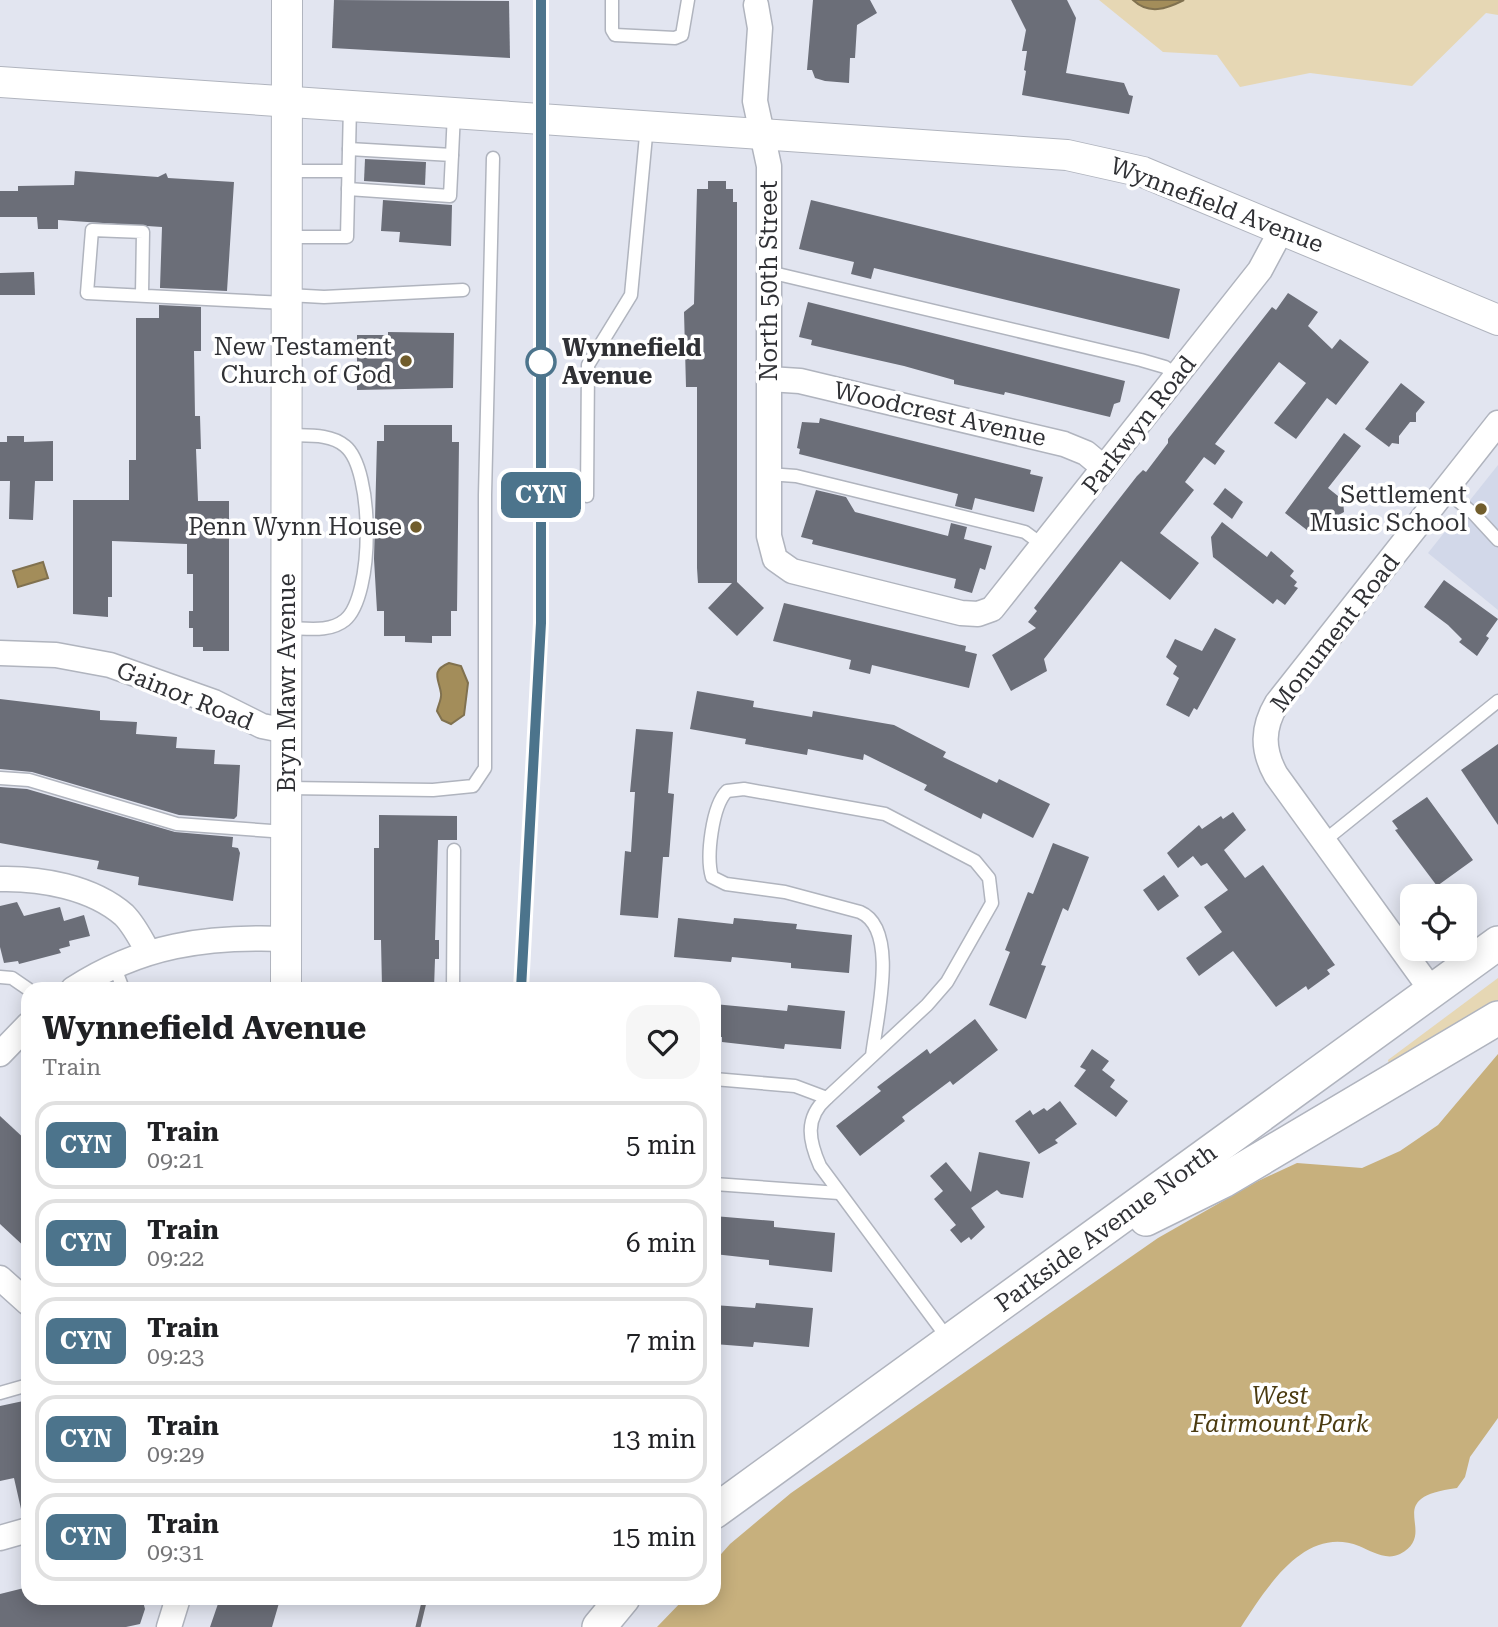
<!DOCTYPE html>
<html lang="en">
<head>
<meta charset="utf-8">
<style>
  body { margin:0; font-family:"Roboto Serif",serif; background:#f6f6f6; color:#202124; height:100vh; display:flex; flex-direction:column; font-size:26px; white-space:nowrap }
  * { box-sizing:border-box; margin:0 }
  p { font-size:23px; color:#757577 }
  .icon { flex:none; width:38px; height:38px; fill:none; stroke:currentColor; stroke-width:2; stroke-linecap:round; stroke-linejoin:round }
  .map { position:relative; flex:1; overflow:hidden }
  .sheet { position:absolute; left:21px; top:982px; width:700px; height:623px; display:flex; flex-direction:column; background:#fff; border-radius:21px; box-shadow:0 4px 18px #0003 }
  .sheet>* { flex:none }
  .badge { padding:0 14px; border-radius:10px; font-size:24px; line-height:46px }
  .tools { position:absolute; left:1400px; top:884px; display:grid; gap:14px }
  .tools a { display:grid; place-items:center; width:77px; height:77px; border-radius:14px; background:#fff; box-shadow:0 4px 18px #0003; font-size:35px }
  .map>.badge { position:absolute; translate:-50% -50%; box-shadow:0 0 0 4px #fff }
  .round { display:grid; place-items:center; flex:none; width:74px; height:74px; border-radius:21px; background:#f6f6f6 }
  .head { display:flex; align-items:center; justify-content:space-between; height:119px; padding:0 21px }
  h1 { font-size:33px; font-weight:700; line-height:52px }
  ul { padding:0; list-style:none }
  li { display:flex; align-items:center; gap:21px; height:88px; margin:0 14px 10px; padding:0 7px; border:4px solid #e0e0e0; border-radius:21px }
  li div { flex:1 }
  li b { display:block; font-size:26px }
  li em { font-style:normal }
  li .badge { min-width:77px; font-weight:700; text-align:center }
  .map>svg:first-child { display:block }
</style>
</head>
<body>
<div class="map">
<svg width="1498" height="1627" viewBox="0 0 1498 1627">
  <rect width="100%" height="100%" fill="#e2e5f0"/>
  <polygon fill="#d2d8e9" points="1498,465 1498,610 1428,553"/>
  <g fill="#e6d7b4">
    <polygon points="1099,0 1498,0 1498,15 1486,13 1412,86 1310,73 1240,87 1217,55 1163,52"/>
    <polygon points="1498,978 1498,1003 1389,1065 1388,1060"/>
  </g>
  <path fill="#c7b07d" d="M1498 1054V1418L1470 1457 1465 1477 1457 1488C1378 1498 1441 1532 1400 1554 1386 1561 1371 1551 1359 1546 1304 1525 1266 1589 1241 1627H657L685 1598H714V1562L730 1544 791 1493 1158 1238 1258 1181 1297 1163 1362 1168 1400 1151 1438 1125Z"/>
  <g fill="#a38d5a" stroke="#80714f" stroke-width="2">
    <path d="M1133 0H1184C1166 9 1149 15 1133 0Z"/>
    <polygon points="43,562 48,578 18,587 13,571"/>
    <path d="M449 663 461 666 468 683 464 715 451 724 442 720 437 711C438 705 442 699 441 693 439 679 430 671 449 663Z"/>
  </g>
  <g fill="#6b6e78">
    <polygon points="334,0 509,1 510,58 332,48"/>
    <polygon points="813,0 870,0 877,13 857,25 855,58 850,58 849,83 825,81 815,78 812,70 807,70"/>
    <polygon points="1011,0 1067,0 1076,18 1066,73 1124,83 1129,95 1133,96 1129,114 1022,95 1026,71 1024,70 1027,51 1022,51 1026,30"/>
    <polygon points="365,159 426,162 425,185 364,181"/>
    <polygon points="75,171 158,177 166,173 168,178 234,182 227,291 160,288 162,227 58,220 58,229 38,229 37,217 0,217 0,191 18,191 18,186 74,185"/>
    <polygon points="708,181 726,181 726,189 733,189 733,202 737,202 737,582 764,608 737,636 708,608 732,583 698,583 697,568 697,387 686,387 684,312 694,304 697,189 708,189"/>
    <polygon points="383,200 452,205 451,246 399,242 400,232 381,231"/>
    <polygon points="811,200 1180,289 1169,339 874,268 871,279 851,274 854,262 799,249"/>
    <polygon points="34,272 35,295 0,295 0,273"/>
    <polygon points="1288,293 1318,312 1308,326 1332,349 1340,339 1369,362 1336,405 1327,398 1296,439 1274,423 1306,383 1279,362 1215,444 1225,451 1215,465 1204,457 1185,482 1194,490 1160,533 1199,563 1170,600 1121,561 1044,659 1047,671 1011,691 992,655 1036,628 1028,622 1037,611 1034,608 1137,476 1143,470 1146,472 1168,443 1168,439 1272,307 1276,310"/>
    <polygon points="808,302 1125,381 1120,402 1114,404 1110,417 1005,392 1004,395 954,384 954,380 904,366 811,345 812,340 799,337"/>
    <polygon points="159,305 201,307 201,351 194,351 195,416 200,416 201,449 196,449 198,501 229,501 229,651 203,651 203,647 193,647 193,628 189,628 189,611 193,611 193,574 187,574 187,544 112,541 112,597 108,597 108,617 73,614 73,500 129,500 129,460 136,460 136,318 159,318"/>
    <polygon points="388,332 454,333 453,388 357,390 357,335 388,335"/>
    <polygon points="1401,383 1425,402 1416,413 1416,422 1410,422 1399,436 1399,444 1392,443 1389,447 1365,429"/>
    <polygon points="820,418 1031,470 1030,474 1043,477 1034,512 975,498 972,510 955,506 958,494 799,454 800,449 797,448 802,422 819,423"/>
    <polygon points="384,425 452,425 452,442 459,442 457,611 451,611 451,636 432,636 432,643 405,642 405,636 384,636 384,611 377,611 374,559 377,441 384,441"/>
    <polygon points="1344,433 1361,446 1328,488 1343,500 1344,512 1335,517 1329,512 1312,534 1285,513"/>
    <polygon points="7,436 24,436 24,442 53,441 53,481 35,481 33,520 9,519 10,481 0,481 0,442 7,442"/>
    <polygon points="1225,488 1243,502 1232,519 1213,504"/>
    <polygon points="816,490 846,497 855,512 948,536 951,523 967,527 964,539 992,546 985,570 980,568 972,593 954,588 956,579 812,544 813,540 801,537"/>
    <polygon points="1222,522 1267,557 1271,551 1294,571 1290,576 1297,582 1294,586 1298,588 1285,605 1277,599 1273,604 1213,557 1211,537"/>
    <polygon points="1444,580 1498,619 1486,636 1489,638 1477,656 1459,642 1462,639 1448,625 1424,607"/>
    <polygon points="784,603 966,646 965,651 977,654 969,688 872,665 870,674 849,669 851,660 773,641"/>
    <polygon points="1215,628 1236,639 1197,710 1194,708 1189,717 1166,705 1179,678 1173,674 1177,666 1166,657 1175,639 1202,651"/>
    <polygon points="697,691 754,701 753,707 812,717 813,711 894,725 946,752 943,757 997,783 999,779 1050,804 1033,838 983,813 981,819 924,790 927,785 864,754 863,760 808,749 807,755 745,744 746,739 690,729"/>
    <polygon points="0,699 100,711 100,720 137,722 136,734 177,737 176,748 215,750 214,764 240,765 237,816 234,819 179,815 32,772 0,769"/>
    <polygon points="636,729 673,732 668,793 674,794 669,857 663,857 658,918 620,915 625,851 631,852 635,792 630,792"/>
    <polygon points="1498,744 1498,825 1461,770"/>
    <polygon points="0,787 27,789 175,832 233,837 232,847 238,848 240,853 233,901 138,885 139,877 97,869 99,861 0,843"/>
    <polygon points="1427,797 1473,860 1437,886 1395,830 1398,829 1392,821"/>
    <polygon points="1233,812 1246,830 1224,850 1245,878 1263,865 1335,965 1327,970 1330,974 1308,990 1306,986 1276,1007 1233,951 1199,976 1186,958 1222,932 1204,907 1228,890 1207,863 1201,866 1193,856 1178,868 1167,853 1199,825 1202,829 1221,816 1223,819"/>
    <polygon points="379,815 457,816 457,840 438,840 435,940 439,940 439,959 435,959 434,989 382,987 381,940 374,940 374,848 379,848"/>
    <polygon points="1053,843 1089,857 1068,911 1063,908 1041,965 1046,966 1026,1019 989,1005 1010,952 1005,950 1028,892 1033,894"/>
    <polygon points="1164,875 1179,896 1158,911 1143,890"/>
    <polygon points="17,902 24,916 60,907 64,921 84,915 90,936 69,941 70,946 59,949 61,953 19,964 18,961 4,963 0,947 0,906"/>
    <polygon points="678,918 733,924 734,918 797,924 796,929 852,935 849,973 791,968 791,963 732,957 731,962 674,957"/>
    <polygon points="714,1004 787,1011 788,1005 845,1011 841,1049 785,1044 784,1049 722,1042 722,1037 714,1037"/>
    <polygon points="975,1019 998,1050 953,1085 950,1081 902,1117 905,1121 860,1156 836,1126 881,1091 877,1087 927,1049 930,1054"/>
    <polygon points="1092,1049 1109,1061 1102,1070 1115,1080 1110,1087 1128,1101 1116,1117 1074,1086 1086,1070 1080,1067"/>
    <polygon points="1060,1101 1077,1124 1055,1140 1058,1143 1039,1154 1015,1121 1030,1110 1033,1115 1044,1108 1047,1111"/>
    <polygon points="0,1116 28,1142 28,1250 0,1224"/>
    <polygon points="979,1152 1030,1162 1023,1198 1001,1194 997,1190 971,1208 985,1227 971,1240 969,1237 961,1243 950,1230 956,1225 934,1199 943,1191 930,1176 946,1162 971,1192"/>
    <polygon points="714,1216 774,1221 774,1227 835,1233 832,1272 769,1265 769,1260 714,1254"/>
    <polygon points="756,1303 813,1308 809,1347 754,1342 753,1347 714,1344 714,1305 755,1308"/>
    <polygon points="28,1400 28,1508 21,1509 14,1478 0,1481 0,1406"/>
    <polygon points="28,1587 28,1598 142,1598 145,1609 140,1624 126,1627 0,1627 0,1594"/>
    <polygon points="220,1598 264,1598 279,1603 272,1627 210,1627"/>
  </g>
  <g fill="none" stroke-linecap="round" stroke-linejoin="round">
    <g stroke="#b0b4be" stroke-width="15">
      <g id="service">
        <polyline points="612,0 612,30 615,35 675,38 682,35 688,0"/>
        <polyline points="452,155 454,113"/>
        <polyline points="288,171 347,171"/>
        <polyline points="348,189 450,196 452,155 349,149"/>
        <polyline points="287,237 347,237 350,106"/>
        <polyline points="769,272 1141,360 1165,367 1178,376"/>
        <polyline points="142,294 143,232 92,230 87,293 286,303"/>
        <polyline points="288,295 324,297 463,290"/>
        <polyline points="768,474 796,476 1025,532 1044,546"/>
        <polyline points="1445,490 1474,514 1498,540"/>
        <polyline points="587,496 588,365 631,295 647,125"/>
        <path d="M287 628C306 628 329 633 345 620 374 596 374 469 345 446 330 433 306 436 287 435"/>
        <polyline points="0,778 29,780 177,824 286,832"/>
        <polyline points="287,788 433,790 473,786 485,768 485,495 493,158"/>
        <polyline points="1324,841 1498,701"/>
        <polyline points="114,965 123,989"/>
        <polyline points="0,977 12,978 28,989"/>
        <polyline points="453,989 454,850"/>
        <path d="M872 1056C876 1020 900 929 860 912L785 892 726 884 712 877C706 857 712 806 727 791L744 789 885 814 975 861 989 878 992 903 947 982 927 1005 827 1098C804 1118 809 1141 820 1166L949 1340"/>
        <polyline points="714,1079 795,1086 827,1098"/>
        <polyline points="714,1184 839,1193"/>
        <polyline points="0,1393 28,1385"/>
      </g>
    </g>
    <g stroke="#b0b4be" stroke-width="27">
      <g id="minor">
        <polyline points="756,5 760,28 755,101 769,166 769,536 775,559 792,571 961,613 978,614 992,609 1260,270 1282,229"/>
        <polyline points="769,379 800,381 1064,444 1086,453 1104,468"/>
        <polyline points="0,653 56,655 110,665 214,702 262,726 287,731"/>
        <path d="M0 879C40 878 92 887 124 915 134 925 141 939 148 952"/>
        <path d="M73 989C141 945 206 936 286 939"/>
        <path d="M1432 991 1276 775C1262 750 1262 728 1277 703L1498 423"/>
        <polyline points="0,1054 28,1025"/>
        <polyline points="0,1278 28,1303"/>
        <polyline points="0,1538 28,1530"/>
        <polyline points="169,1627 178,1598"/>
      </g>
    </g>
    <g stroke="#b0b4be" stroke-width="32">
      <g id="tertiary">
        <polyline points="0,82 1067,155 1143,172 1498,320"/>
        <polyline points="286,989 287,0"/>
      </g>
    </g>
    <g stroke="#b0b4be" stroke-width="36">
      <g id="secondary">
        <polyline points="1146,1219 1223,1181 1498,1018"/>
        <polyline points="714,1512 1498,943"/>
        <polyline points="599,1627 623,1598"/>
      </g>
    </g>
    <use href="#service" stroke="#fff" stroke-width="12"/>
    <use href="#minor" stroke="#fff" stroke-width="24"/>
    <use href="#tertiary" stroke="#fff" stroke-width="30"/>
    <use href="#secondary" stroke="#fff" stroke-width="33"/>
    <g stroke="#6f7077" stroke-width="5">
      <polyline points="521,989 541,623 541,0"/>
      <polyline points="418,1627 425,1598"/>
    </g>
  </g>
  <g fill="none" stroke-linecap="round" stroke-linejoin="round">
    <g stroke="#fff" stroke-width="16">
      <polyline id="line" points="521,989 541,623 541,0"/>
    </g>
    <use href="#line" stroke="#4c748c" stroke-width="10"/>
  </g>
  <g fill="#715d2c" stroke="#fff" stroke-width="2.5">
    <circle cx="406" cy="361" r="7"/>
    <circle cx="1481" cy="509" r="7"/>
    <circle cx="416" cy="527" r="7"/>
  </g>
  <circle fill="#fff" stroke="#4c748c" stroke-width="3.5" cx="541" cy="362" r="14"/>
  <g text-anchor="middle" stroke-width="7" stroke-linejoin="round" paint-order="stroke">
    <g font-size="24" fill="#303135" stroke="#fff">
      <text transform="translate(1217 205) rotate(21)" y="8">Wynnefield Avenue</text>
      <text transform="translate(769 281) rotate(-90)" y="8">North 50th Street</text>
      <text transform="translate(940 414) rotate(13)" y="8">Woodcrest Avenue</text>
      <text transform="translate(1139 425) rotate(-52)" y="8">Parkwyn Road</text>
      <text transform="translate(1335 633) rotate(-52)" y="8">Monument Road</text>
      <text transform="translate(287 683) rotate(-90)" y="8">Bryn Mawr Avenue</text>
      <text transform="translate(185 696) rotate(22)" y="8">Gainor Road</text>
      <text transform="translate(1106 1228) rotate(-36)" y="8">Parkside Avenue North</text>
    </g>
    <g font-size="24" fill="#303135" stroke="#fff" text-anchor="end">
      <text x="392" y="355">New Testament<tspan x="392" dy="28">Church of God</tspan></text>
      <text x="1467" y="503">Settlement<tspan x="1467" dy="28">Music School</tspan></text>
      <text x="402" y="535">Penn Wynn House</text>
    </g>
    <g font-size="24" font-weight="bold" fill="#303135" stroke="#fff" text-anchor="start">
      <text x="562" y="356">Wynnefield<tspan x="562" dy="28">Avenue</tspan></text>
    </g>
    <g font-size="24" font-style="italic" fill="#4b3b11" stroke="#fff">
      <text x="1280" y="1404">West<tspan x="1280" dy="28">Fairmount Park</tspan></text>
    </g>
  </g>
</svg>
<div class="tools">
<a><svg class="icon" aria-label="locate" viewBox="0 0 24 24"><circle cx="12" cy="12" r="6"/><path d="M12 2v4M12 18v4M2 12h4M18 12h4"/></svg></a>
</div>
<b class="badge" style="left:541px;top:495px;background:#4c748c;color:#fff">CYN</b>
<section class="sheet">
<div class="head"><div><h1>Wynnefield Avenue</h1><p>Train</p></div><a class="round"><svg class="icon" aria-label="heart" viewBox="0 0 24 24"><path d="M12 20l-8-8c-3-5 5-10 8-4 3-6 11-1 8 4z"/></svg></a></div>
<ul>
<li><span class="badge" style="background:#4c748c;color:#fff">CYN</span><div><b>Train</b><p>09:21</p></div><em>5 min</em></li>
<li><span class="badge" style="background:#4c748c;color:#fff">CYN</span><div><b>Train</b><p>09:22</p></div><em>6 min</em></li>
<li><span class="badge" style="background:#4c748c;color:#fff">CYN</span><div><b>Train</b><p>09:23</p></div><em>7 min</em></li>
<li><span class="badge" style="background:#4c748c;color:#fff">CYN</span><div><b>Train</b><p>09:29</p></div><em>13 min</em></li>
<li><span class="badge" style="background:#4c748c;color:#fff">CYN</span><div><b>Train</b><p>09:31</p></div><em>15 min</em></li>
</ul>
</section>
</div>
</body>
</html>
